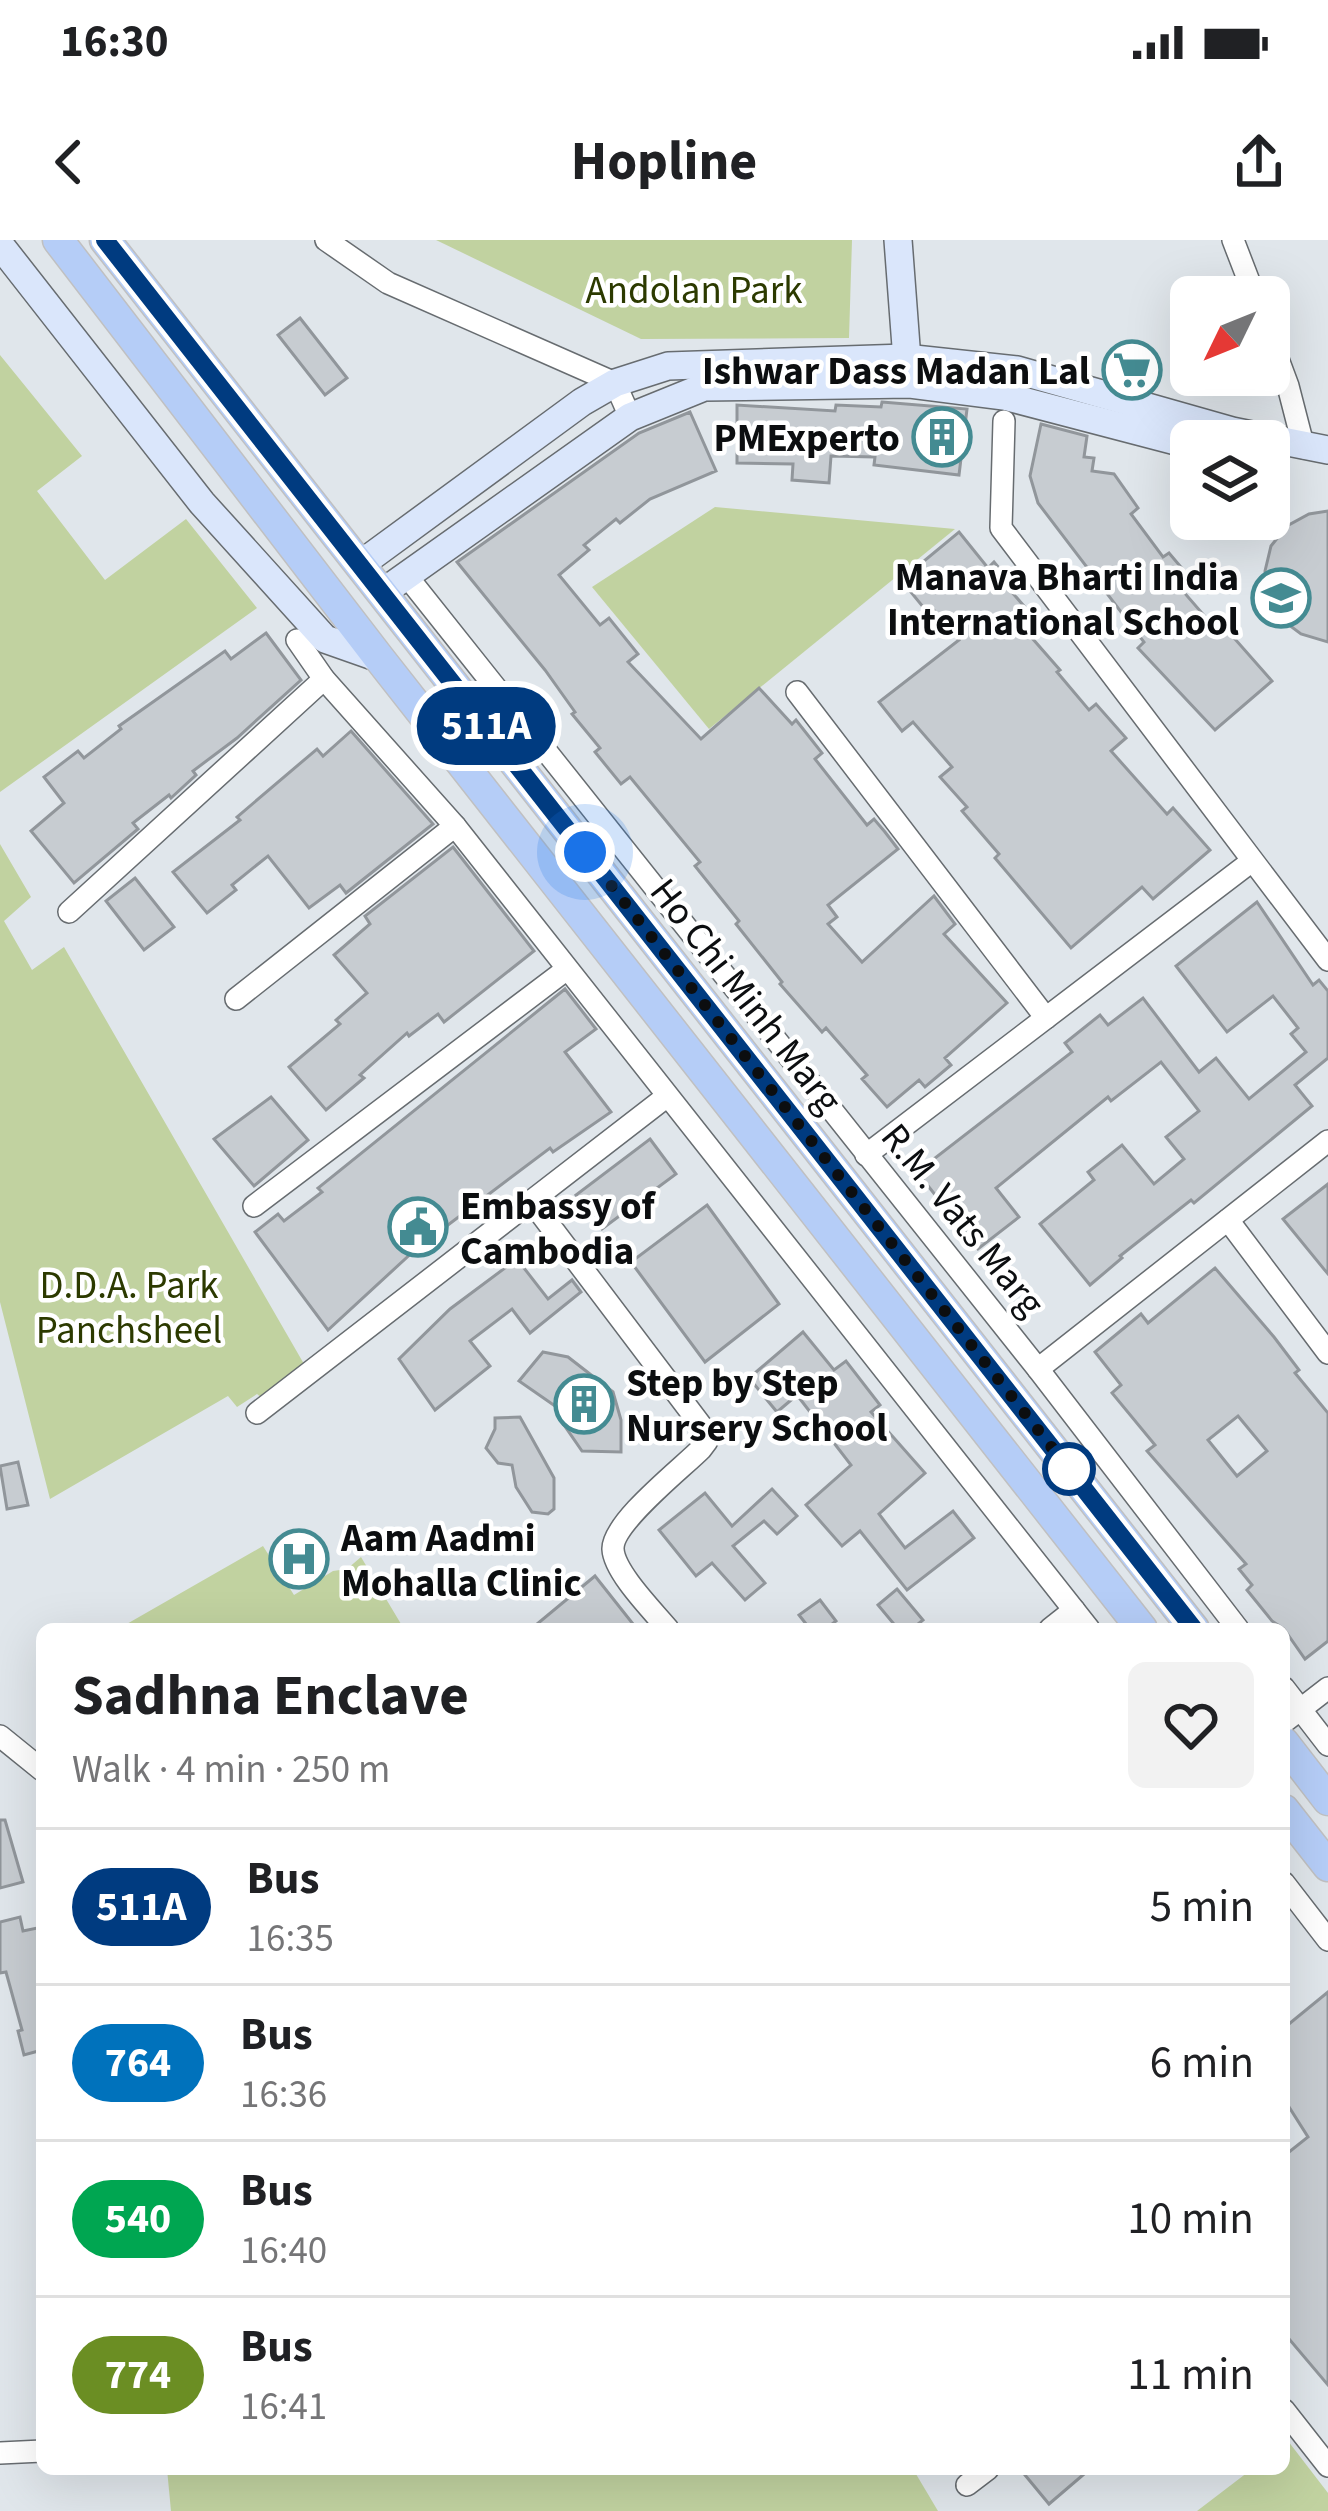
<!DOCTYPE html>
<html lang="en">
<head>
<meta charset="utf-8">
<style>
  body { margin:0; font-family:"Source Sans 3",sans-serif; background:#f2f2f2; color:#202124; height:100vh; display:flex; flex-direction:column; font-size:45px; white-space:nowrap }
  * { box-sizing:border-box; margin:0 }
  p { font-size:39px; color:#757577 }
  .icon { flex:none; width:66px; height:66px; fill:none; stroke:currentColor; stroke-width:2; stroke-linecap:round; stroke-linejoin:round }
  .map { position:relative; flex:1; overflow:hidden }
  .sheet { position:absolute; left:36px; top:1383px; width:1254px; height:852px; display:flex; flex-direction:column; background:#fff; border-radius:18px; box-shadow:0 12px 48px #0002 }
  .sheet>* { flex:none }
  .badge { padding:0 24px; border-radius:39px; font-size:42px; line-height:78px }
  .needle { width:78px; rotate:227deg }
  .tools { position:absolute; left:1170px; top:36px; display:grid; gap:24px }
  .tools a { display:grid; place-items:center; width:120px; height:120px; border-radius:18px; background:#fff; box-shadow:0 12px 48px #0002; font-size:60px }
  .you { position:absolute; width:60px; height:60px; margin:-30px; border:9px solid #fff; border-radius:50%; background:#1a73e8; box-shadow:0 0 0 18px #1a73e833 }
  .map>.badge { position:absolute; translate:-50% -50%; box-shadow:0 0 0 6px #fff }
  .round { display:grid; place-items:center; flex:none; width:126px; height:126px; border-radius:18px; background:#f2f2f2 }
  .summary { display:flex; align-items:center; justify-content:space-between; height:204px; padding:0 36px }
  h1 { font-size:57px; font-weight:700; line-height:90px }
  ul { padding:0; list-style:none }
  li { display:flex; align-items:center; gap:36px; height:156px; padding:0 36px; border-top:3px solid #e0e0e0 }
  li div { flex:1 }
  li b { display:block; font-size:45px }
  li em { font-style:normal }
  li .badge { min-width:132px; font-weight:700; text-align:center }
  .status { display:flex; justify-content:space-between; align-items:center; height:84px; padding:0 60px; background:#fff; direction:ltr }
  .status svg { height:33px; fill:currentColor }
  header { display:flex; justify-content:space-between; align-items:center; height:156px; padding:0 36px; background:#fff; font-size:54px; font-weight:700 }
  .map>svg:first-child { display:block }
</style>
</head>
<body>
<div class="status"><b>16:30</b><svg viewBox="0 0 49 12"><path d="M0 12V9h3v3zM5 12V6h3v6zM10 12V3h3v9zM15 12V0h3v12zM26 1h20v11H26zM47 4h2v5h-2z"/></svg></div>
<header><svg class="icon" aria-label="back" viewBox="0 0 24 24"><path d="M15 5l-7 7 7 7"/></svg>Hopline<svg class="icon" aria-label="share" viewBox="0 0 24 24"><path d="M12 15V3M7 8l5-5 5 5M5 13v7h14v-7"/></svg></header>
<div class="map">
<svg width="1328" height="2271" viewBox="0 0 1328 2271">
  <rect width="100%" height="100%" fill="#e0e6eb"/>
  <g fill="#c1d2a0">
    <polygon points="436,0 852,0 849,98 641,99"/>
    <polygon points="0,115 82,216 37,251 105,340 186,279 257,368 0,552"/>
    <polygon points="715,267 955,289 709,489 592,347"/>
    <polygon points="0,604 31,657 4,681 32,730 64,707 304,1124 262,1158 257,1154 237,1167 228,1156 50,1259 0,1062"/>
    <polygon points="263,1306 294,1355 333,1331 347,1329 361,1317 404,1389 118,1389"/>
    <polygon points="1288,2201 1328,2253 1328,2271 1197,2271 1252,2229 1284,2229 1284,2204"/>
    <polygon points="167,2229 913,2229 938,2271 171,2271"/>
  </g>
  <g fill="#c7ccd1" stroke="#91969b" stroke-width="3" fill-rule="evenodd">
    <polygon points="300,78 347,138 325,155 278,95"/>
    <polygon points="882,162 967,169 959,235 874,225 875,217 831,216 829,243 792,240 793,224 737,223 737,165 835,171 836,165 881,167"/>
    <polygon points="690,172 716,231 650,259 620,283 616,279 584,305 589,310 559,335 600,385 609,378 638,414 628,422 701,499 759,448 792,484 796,480 822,513 815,519 867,585 874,579 885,592 898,609 828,665 837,677 828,684 862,722 934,656 955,684 944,694 1007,763 945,818 951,825 925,847 919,840 887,867 862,839 867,835 826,788 822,792 780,744 782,742 736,684 739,681 695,626 700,622 630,537 621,544 595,512 600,508 572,474 575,472 545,430 457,322 639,193"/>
    <polygon points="1041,184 1087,196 1084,217 1094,218 1092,231 1114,234 1138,268 1131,274 1163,317 1169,313 1186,333 1175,342 1214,387 1220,382 1272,441 1215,490 1138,408 1144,402 1038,263 1030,236"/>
    <polygon points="1328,271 1328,402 1301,394 1281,379 1268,357 1265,331 1271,306 1287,286 1309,274"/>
    <polygon points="959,292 988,328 994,322 1014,346 1010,350 1043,388 1032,398 1060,430 1057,432 1089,470 1096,464 1126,498 1111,511 1167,574 1173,568 1210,610 1153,659 1142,647 1071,708 995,618 999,614 962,571 967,567 940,537 952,527 913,482 902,491 879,462 959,400 933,369 928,373 901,340"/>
    <polygon points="266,393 301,440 237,498 193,531 196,535 171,558 169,555 133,583 138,589 74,643 31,591 64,563 44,537 78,511 84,518 121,489 119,486 225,411 231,419"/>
    <polygon points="351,491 433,584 346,653 340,645 309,668 268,616 232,645 236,650 207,673 173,632 240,580 237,577 317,509 323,516"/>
    <polygon points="453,607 534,711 444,782 438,774 409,796 407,793 360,835 364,838 326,870 289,827 340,784 336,780 367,753 334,715 370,684 365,676"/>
    <polygon points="135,638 174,687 144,710 106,661"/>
    <polygon points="1257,662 1313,745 1319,740 1328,751 1328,818 1295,845 1312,866 1194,963 1191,960 1120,1016 1122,1018 1090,1045 1040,984 1094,940 1088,932 1122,905 1154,944 1184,919 1166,897 1199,871 1161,822 1111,861 1108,857 996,948 1019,977 978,1009 917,932 1072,812 1065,803 1100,775 1108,785 1143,758 1199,832 1216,818 1249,859 1306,812 1291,794 1298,788 1273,756 1227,792 1176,726"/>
    <polygon points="565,749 596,789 565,812 611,872 553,912 550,908 440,991 442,995 418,1012 416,1009 328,1090 255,992 278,974 284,981 322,952 318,948"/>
    <polygon points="271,857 308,900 254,946 214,899"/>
    <polygon points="650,899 676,934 602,989 576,955"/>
    <polygon points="1328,944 1328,1034 1283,979"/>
    <polygon points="707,965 779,1064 705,1122 631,1022"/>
    <polygon points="517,1019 548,1059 572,1040 581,1052 530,1093 512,1069 470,1101 490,1126 435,1170 399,1119 450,1069"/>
    <path d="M1215 1028 1274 1097 1299 1130 1295 1133 1328 1173V1401L1305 1419 1284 1389 1272 1381 1247 1350 1252 1345 1239 1329 1246 1324 1147 1211 1155 1205 1112 1153 1121 1145 1095 1112 1141 1074 1148 1083ZM1238 1176 1267 1211 1237 1236 1208 1200Z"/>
    <polygon points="803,1092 834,1130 846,1121 880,1165 871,1172 925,1233 879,1274 905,1308 953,1271 974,1298 907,1350 860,1291 842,1306 806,1265 851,1225 797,1155 777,1172 749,1138"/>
    <polygon points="543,1112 568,1117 613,1152 621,1180 621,1212 582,1211 562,1182 581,1184 519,1141"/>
    <polygon points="520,1177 554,1238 554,1269 548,1274 532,1272 516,1247 512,1225 498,1223 486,1208 495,1189 495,1178"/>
    <polygon points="18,1222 28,1265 7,1269 0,1226"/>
    <polygon points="772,1249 797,1276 777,1294 764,1281 733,1306 765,1343 745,1360 712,1323 696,1336 659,1290 705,1253 732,1286"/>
    <polygon points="595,1336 637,1389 531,1389"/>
    <polygon points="897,1349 923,1380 912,1389 898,1389 878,1365"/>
    <polygon points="820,1360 836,1381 826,1389 810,1389 799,1375"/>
    <polygon points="0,1580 5,1580 23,1642 0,1648"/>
    <polygon points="20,1677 23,1691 42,1687 42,1810 24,1815 18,1791 22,1790 6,1732 0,1733 0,1682"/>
    <polygon points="1328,1752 1328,2145 1284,2093 1284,1916 1308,1897 1284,1859 1284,1788"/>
    <polygon points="1020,2229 1090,2229 1049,2264"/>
  </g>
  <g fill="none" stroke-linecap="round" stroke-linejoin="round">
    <g stroke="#676c70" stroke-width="24">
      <g id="street">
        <polyline points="326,0 388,43 615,143 630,177"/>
        <polyline points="1233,0 1255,57"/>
        <polyline points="1269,95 1288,146 1304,208"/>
        <polyline points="1004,181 1001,288 1328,720"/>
        <polyline points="406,335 1038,1129 1238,1389"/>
        <polyline points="297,400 324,439 455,586 1089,1389"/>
        <polyline points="797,452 1046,778"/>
        <polyline points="69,672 324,439"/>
        <polyline points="236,759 455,586"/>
        <polyline points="866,915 1252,621"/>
        <path d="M532 962 706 1192 707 1201 701 1209C681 1229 612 1283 613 1309 614 1332 653 1371 668 1389"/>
        <polyline points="254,966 567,729"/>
        <polyline points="1228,980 1328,1113"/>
        <polyline points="1038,1129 1328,901"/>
        <polyline points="257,1173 666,857"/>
        <polyline points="1050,1389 1074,1370"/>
        <polyline points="1284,1448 1328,1505"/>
        <polyline points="1284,1482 1328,1448"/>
        <polyline points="0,1496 42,1530"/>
        <polyline points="1284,1643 1328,1700"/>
        <polyline points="1284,2170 1328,2226"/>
        <polyline points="0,2213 42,2211"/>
        <polyline points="967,2245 988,2229"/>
      </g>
    </g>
    <g stroke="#676c70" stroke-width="30">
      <g id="secondary">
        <polyline points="898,0 908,133"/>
        <polyline points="0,5 202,263 325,399 379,418"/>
        <polyline points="361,324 582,162 615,143 668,126 905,118 1017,130 1232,191 1328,210"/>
        <polyline points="382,353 630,177 704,147 910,144 1004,156 1191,205"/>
      </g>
    </g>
    <g stroke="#c0c0c1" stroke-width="33">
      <g id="primary">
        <polyline points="58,0 379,418 1142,1389"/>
        <polyline points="105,0 1194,1389"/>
        <polyline points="1284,1503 1328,1560"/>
        <polyline points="1284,1570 1328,1626"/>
      </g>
    </g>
    <use href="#street" stroke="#fff" stroke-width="21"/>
    <use href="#secondary" stroke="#dae6fb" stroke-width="27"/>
    <use href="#primary" stroke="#b5cdf7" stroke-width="30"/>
  </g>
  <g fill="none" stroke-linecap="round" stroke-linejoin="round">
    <g stroke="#fff" stroke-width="27">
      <polyline id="line" points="105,0 1194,1389"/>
    </g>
    <use href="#line" stroke="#003b80" stroke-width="18"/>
    <polyline stroke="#0c0e10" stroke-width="12" stroke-dasharray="0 21.6" points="585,612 1078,1241 1069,1229"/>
  </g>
  <defs>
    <g id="supermarket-ring" transform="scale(3)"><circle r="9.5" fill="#fff" stroke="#448b92" stroke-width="1.5"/><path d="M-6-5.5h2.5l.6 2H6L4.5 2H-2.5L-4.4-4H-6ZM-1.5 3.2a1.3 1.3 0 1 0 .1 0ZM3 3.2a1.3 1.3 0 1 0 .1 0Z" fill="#448b92"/></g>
    <g id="building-ring" transform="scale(3)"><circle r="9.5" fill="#fff" stroke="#448b92" stroke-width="1.5"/><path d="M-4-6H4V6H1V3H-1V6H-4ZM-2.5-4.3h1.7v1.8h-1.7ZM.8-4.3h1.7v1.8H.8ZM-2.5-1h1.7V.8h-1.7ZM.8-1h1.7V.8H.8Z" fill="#448b92"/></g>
    <g id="school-ring" transform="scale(3)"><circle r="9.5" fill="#fff" stroke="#448b92" stroke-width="1.5"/><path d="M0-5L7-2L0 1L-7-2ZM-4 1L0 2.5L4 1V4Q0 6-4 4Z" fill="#448b92"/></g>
    <g id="civic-ring" transform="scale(3)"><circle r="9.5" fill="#fff" stroke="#448b92" stroke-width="1.5"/><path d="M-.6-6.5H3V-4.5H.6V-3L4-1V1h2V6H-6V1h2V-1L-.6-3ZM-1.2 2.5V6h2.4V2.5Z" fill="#448b92"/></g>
    <g id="hospital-ring" transform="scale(3)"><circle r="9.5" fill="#fff" stroke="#448b92" stroke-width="1.5"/><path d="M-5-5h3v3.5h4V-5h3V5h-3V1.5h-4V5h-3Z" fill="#448b92"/></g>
  </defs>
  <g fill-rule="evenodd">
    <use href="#supermarket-ring" x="1132" y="130"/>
    <use href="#building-ring" x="942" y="197"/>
    <use href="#school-ring" x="1281" y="358"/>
    <use href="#civic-ring" x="418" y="987"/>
    <use href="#building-ring" x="584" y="1164"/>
    <use href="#hospital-ring" x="299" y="1319"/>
  </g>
  <circle fill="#fff" stroke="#003b80" stroke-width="6" cx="1069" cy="1229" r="24"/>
  <g text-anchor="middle" stroke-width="9" stroke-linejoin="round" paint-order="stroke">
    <g font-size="39" fill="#2c3a00" stroke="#fff">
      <text x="694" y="63">Andolan Park</text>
      <text x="129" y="1058">D.D.A. Park<tspan x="129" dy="45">Panchsheel</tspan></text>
    </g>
    <g font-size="39" font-weight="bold" fill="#0c0e10" stroke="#fff" text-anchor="end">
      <text x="1090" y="144">Ishwar Dass Madan Lal</text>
      <text x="900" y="211">PMExperto</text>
      <text x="1239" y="350">Manava Bharti India<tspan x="1239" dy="45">International School</tspan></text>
      <text x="460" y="979" text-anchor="start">Embassy of<tspan x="460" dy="45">Cambodia</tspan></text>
      <text x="626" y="1156" text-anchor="start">Step by Step<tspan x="626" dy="45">Nursery School</tspan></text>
      <text x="341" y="1311" text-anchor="start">Aam Aadmi<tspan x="341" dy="45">Mohalla Clinic</tspan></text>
    </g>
    <g font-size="39" fill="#0c0e10" stroke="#fff">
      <text transform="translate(747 755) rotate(52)" y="14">Ho Chi Minh Marg</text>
      <text transform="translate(964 979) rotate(51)" y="14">R.M. Vats Marg</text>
    </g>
  </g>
</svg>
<div class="tools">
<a><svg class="needle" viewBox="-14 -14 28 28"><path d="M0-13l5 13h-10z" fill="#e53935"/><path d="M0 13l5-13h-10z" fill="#757577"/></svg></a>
<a><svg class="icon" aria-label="layers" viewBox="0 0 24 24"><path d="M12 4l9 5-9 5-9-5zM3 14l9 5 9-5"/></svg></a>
</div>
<div class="you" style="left:585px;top:612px"></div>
<b class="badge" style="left:486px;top:486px;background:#003b80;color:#fff">511A</b>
<section class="sheet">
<div class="summary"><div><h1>Sadhna Enclave</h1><p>Walk · 4 min · 250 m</p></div><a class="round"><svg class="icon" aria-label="heart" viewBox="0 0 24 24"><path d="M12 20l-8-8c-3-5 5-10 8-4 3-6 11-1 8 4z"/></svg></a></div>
<ul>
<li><span class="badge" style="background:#003b80;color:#fff">511A</span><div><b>Bus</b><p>16:35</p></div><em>5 min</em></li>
<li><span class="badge" style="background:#0072bc;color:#fff">764</span><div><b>Bus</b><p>16:36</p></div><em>6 min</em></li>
<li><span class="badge" style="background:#00a651;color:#fff">540</span><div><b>Bus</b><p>16:40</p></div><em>10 min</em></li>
<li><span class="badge" style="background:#6b8e23;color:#fff">774</span><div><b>Bus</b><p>16:41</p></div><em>11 min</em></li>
</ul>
</section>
</div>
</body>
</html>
